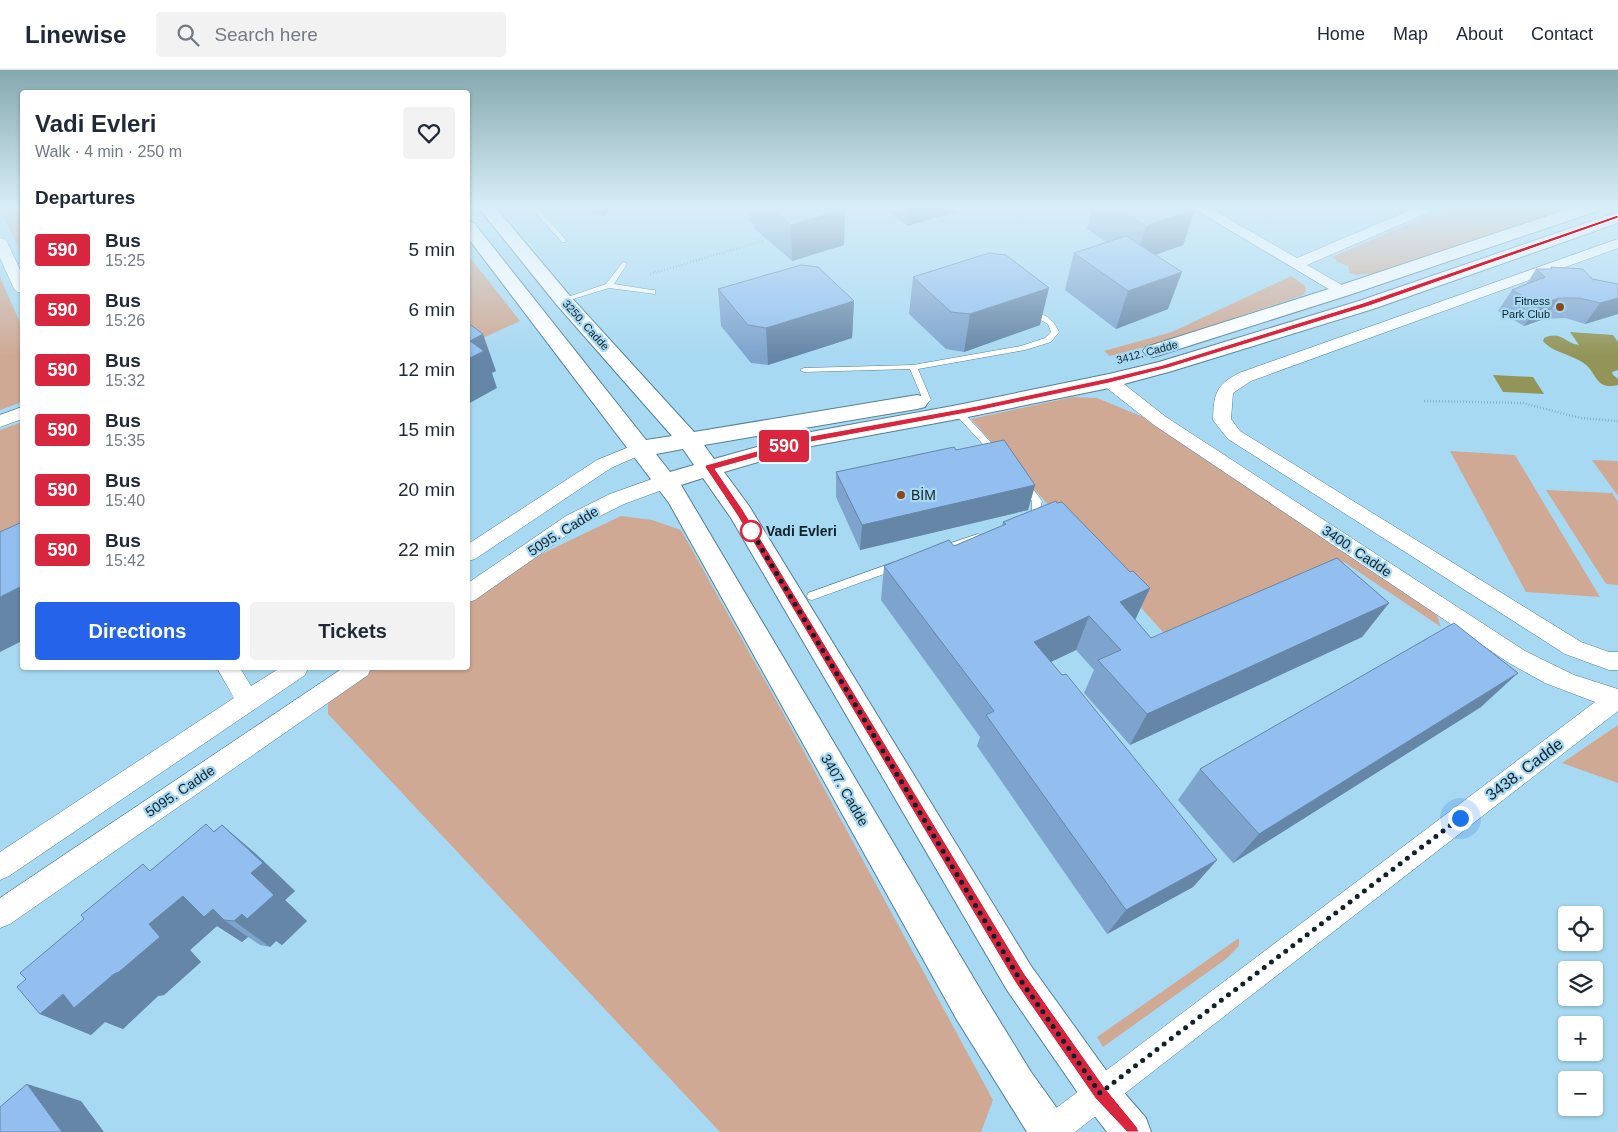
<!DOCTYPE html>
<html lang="en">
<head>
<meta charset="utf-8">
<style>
  body { margin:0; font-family:Helvetica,sans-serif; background:#f2f2f3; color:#1f2937; height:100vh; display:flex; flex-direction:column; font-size:19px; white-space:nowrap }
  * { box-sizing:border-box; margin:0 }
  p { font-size:16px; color:#747a83 }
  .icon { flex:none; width:28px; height:28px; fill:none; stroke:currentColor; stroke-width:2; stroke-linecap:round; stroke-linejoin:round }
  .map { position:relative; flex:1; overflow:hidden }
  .sheet { position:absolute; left:20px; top:20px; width:450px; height:580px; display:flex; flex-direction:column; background:#fff; border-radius:5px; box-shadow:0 1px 4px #0004 }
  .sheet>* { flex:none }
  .badge { padding:0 10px; border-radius:4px; font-size:18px; line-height:32px }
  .tools { position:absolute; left:1558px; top:836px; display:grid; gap:10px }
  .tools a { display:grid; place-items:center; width:45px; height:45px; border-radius:5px; background:#fff; box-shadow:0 1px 4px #0004; font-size:25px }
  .you { position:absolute; width:25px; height:25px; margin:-12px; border:4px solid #fff; border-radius:50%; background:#1a73e8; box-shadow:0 0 0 8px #1a73e833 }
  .map>.badge { position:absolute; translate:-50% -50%; box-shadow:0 0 0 2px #fff }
  h2 { padding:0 15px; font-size:19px; line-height:45px }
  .round { display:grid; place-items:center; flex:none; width:52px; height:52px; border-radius:5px; background:#f2f2f3 }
  .overview { display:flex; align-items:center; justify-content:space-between; height:85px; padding:0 15px }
  h1 { font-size:24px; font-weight:700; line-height:38px }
  .button { display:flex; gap:10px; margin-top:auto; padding:10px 15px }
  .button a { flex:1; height:58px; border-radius:5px; background:#2563eb; color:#fff; font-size:20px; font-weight:700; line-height:58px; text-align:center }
  .button a+a { background:#f2f2f3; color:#1f2937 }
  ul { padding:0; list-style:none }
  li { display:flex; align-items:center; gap:15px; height:60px; padding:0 15px }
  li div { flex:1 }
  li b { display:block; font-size:19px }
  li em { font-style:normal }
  li .badge { min-width:55px; font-weight:700; text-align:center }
  header { display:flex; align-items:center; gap:30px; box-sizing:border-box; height:70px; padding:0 25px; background:#fff; border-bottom:1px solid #e0e1e3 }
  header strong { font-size:24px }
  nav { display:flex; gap:28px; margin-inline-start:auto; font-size:18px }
  .search { width:350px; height:45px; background:#f2f2f3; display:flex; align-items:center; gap:12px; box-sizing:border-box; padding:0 18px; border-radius:5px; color:#747a83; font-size:19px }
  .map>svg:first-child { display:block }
</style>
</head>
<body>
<header>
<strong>Linewise</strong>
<div class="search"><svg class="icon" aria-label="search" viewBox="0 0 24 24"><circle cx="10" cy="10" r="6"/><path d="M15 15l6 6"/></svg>Search here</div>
<nav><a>Home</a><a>Map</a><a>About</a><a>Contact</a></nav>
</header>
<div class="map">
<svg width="1618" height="1062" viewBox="0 0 1618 1062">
  <rect width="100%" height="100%" fill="#a8d9f2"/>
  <g fill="#cfa994">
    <polygon points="0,137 22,137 22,184 0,140"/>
    <polygon points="1449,137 1572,137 1375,203 1356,205 1350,203 1348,196 1338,192 1332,187"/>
    <polygon points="468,185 520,251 468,275"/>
    <polygon points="1291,206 1304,215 1306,220 1303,225 1167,271 1110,286 1104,281 1172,262"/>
    <polygon points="0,207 22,257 22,332 0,340"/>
    <polygon points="1073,327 1097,328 1148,349 1432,539 1437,546 1441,557 1344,492 1171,571 971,349"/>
    <polygon points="22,352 22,452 0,462 0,360"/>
    <polygon points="1450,381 1515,385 1600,527 1526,522"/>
    <polygon points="1592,390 1618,391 1618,426"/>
    <polygon points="1546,420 1612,423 1618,432 1618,515 1606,514"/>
    <polygon points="621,446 652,450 681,460 788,652 993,1030 981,1062 720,1062 328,644 328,626 367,598 468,598 468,525 491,508"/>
    <polygon points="1618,655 1618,713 1562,693"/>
    <polygon points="1239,868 1239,876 1226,889 1103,977 1097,967"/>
  </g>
  <g fill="#929557">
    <path d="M1570 262 1613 265 1618 272V300L1612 302 1613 305 1618 309V315C1596 321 1596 302 1585 294 1572 284 1553 283 1543 271L1544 268C1561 260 1566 274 1579 275Z"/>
    <polygon points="1493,305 1533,307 1544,324 1503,322"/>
  </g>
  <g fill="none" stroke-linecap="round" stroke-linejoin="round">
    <g stroke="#528097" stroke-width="1">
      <g id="service">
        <polygon points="530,137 537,137 566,170 566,172 562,172"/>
        <polygon points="624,192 627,194 614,214 652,220 655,220 655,224 609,218 563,232 559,230 606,214 622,193"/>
        <path d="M1037 244C1048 244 1055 253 1059 262L1051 272 1025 280 918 299 931 330 927 333 923 330 910 299 804 302 800 300 804 298 913 295 1021 276 1045 268 1051 262 1048 254 1037 248Z"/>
        <polygon points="958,339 961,340 998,380 999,382 998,384 992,384 955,344 954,342"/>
        <polygon points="1024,410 1027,411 1042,431 1039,443 1028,450 1023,447 1032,440 1032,431 1020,413"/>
        <polygon points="978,464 981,465 983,467 981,469 942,483 937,479 939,477"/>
        <polygon points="895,492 900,496 898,499 812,530 808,529 807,526 808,523"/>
      </g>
    </g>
    <g stroke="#528097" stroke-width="1">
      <g id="minor">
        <polygon points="1191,137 1208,137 1297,188 1417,137 1436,137 1434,140 1307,195 1347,218 1350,221 1347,224 1337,224"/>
        <polygon points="0,168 5,169 7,172 22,204 22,223 17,222 14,219 0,188"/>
        <path d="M1618 169V178L1251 311 1233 323 1231 349 1240 361 1581 572 1609 582H1618V600H1609L1565 584 1228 369 1213 350C1214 325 1215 315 1239 303Z"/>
        <polygon points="1109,306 1115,307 1166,347 1525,581 1574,605 1618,619 1618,641 1075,1062 1034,1062 1039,1051 1595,632 1545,613 1509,593 1154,355 1103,315 1100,311 1103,307"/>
        <polygon points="22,337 22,349 0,357 0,345"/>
        <polygon points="639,373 645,375 648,379 645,383 611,398 475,489 468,491 468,474 597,390"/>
        <polygon points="666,404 673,406 675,411 673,416 624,434 580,456 475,530 468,532 468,513 566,446 610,424"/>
        <polygon points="217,598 240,598 251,616 280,598 308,598 305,605 9,806 0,810 0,782 234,628"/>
        <polygon points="343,598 371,598 368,605 10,854 0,858 0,828"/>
      </g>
    </g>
    <g stroke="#528097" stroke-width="2">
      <g id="tertiary">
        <path d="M478 137H495L570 226 694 362 917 325 925 327 928 332 925 337 917 339 704 375 714 389 811 362 958 335 1109 304 1159 292 1359 231 1618 142V153L1373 239 1172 301 1109 318 958 349 812 376 724 402 749 436 1031 896 1113 1010 1146 1048 1151 1062H1107L1087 1036 1007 920 731 448 703 408 681 415 983 924 1031 1002 1064 1048 1069 1062H1027L957 950 669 433 468 168V152L474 153 646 370 672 366 556 234ZM683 379 694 395 670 402 656 384Z"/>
        <polygon points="1574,137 1599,137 1597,141 1349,225 1160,285 1153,287 1146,285 1143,281 1146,277 1335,217"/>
      </g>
    </g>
    <g stroke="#688c9e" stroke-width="2.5" stroke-dasharray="0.5 2.5" stroke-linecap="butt">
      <polyline points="650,204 763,171"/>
      <polyline points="1424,331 1523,333 1580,348 1618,351"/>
    </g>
    <use href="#service" fill="#fff" fill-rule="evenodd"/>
    <use href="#minor" fill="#fff" fill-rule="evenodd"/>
    <use href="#tertiary" fill="#fff" fill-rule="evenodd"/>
  </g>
  <g fill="#7ea4ce">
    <polygon points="577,137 616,137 603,146"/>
    <polygon points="748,137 843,137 845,139 844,175 792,191 754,158 754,155 749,150"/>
    <polygon points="884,137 958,137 957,141 907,156"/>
    <polygon points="1092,137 1191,137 1195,139 1183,175 1155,185 1168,239 1116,259 1065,220 1074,183 1106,172 1087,159"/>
    <polygon points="1551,197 1592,209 1618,214 1618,244 1585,254 1565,248 1544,249 1524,256 1498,241 1512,220 1526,215 1536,199 1550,199"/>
    <polygon points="913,207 1040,255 964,282 946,279 909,244"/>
    <polygon points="718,219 854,231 852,268 768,295 751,293 721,256"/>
    <polygon points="956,380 1035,415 1028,440 860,480 836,427 836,402"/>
    <polygon points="1057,433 1130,502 1150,518 1135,550 1151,568 1389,533 1362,567 1130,675 1084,623 1094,600 1076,580 1051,592 1217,790 1193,817 1107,864 977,676 980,667 881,530 884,496 954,476 1002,456 1003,452"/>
    <polygon points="1481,637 1233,793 1178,730 1200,699"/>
    <polygon points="222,755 256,784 295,821 285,830 307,851 282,875 276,871 270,877 260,875 248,867 242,872 217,856 190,880 201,892 164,925 158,926 123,959 105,952 91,965 40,944 26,909 151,800 214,761"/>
  </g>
  <g fill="#6686a7">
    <polygon points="601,137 616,137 603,146"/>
    <polygon points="909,137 958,137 957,141 907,156"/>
    <polygon points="845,139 844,175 792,191 791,155"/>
    <polygon points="1195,139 1183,175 1135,192 1146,156"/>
    <polygon points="1182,202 1168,239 1116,259 1128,221"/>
    <polygon points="1049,218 1040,255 964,282 970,244"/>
    <polygon points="1559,228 1544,249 1524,256 1539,235"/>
    <polygon points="1618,228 1618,244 1585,254 1600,233"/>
    <polygon points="854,231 852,268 768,295 766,258"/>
    <polygon points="483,264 496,301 492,303 497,318 468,334 468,289 470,271"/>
    <polygon points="1035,415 1028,440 860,480 862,455"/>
    <polygon points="22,516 22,571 0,582 0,527"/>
    <polygon points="1150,518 1134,552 1120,532"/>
    <polygon points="1389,533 1362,567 1130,675 1147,644"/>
    <polygon points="1089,546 1076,580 1023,605 1034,572"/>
    <polygon points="1518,603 1481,637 1233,793 1259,764"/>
    <polygon points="222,755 256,784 295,821 285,830 307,851 282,875 276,871 270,877 234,851 251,803"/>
    <polygon points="1217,790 1193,817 1107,864 1126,840"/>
    <polygon points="183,826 213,839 224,850 248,867 242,872 217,856 190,880 201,892 164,925 158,926 123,959 105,952 91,965 40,944"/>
    <polygon points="27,1014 81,1031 104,1062 62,1062"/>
  </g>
  <g fill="#92bfef" stroke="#6686a7">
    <polygon points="770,137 843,137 845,139 791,155"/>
    <polygon points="1117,137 1191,137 1195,139 1146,156"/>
    <polygon points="1126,166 1182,202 1128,221 1074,183"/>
    <polygon points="989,183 1006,185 1049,218 970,244 951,242 913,207"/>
    <polygon points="801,195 818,197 854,231 766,258 748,255 718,219"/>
    <polygon points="1551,197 1583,199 1592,209 1618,214 1618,228 1600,233 1580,228 1559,228 1539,235 1512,220 1545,207 1536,199 1552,199"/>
    <polygon points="468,253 483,264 470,271 484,281 468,289"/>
    <polygon points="1004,370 1035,415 862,455 836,402 954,377 956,380"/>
    <polygon points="1056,431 1057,433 1062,432 1130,502 1133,501 1150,518 1120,532 1151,568 1337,488 1389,533 1147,644 1098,590 1121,580 1089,546 1034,572 1062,605 1066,604 1217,790 1126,840 986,645 994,641 884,496 949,470 954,476 1006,454 1003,452"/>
    <polygon points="22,452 22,516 0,527 0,462"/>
    <polygon points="1454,553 1518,603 1259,764 1200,699"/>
    <polygon points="206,754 214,762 222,755 263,793 251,803 274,825 247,849 242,844 234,851 224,850 213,839 204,847 183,826 149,854 160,867 119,902 114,904 74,938 63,924 40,944 17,917 26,909 20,903 84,849 81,845 143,794 150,801"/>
    <polygon points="27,1014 62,1062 0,1062 0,1037"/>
  </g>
  <linearGradient id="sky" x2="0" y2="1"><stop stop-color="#85a8ae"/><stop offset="0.48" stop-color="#d8eef9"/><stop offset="1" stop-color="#d8eef9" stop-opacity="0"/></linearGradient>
  <rect width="1618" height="286" fill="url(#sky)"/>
  <polygon fill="#d7263d" stroke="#fff" points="1618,145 1618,148 1369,236 1168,298 1109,313 977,341 811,372 715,399 743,440 1024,903 1105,1018 1137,1057 1139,1062 1127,1062 1095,1028 1015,912 737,445 705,397 706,395 811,366 977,336 1109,308 1163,295 1363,233"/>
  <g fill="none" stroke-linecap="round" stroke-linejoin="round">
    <polyline stroke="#0f222b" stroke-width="5" stroke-dasharray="0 9" points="751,461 750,459 1019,908 1100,1023 1460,748"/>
  </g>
  <g fill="#8c481a" stroke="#a8d9f2" stroke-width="2">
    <circle cx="1560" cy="237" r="5"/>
    <circle cx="901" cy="425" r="5"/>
  </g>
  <circle fill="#fff" stroke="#d7263d" stroke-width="2.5" cx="751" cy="461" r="10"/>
  <g text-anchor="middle" stroke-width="4.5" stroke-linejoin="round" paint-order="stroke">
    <g font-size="11" fill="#0f222b" stroke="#a8d9f2" text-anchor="end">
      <text x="1550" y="235">Fitness<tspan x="1550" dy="13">Park Club</tspan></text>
    </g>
    <g font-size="11" fill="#0f222b" stroke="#a8d9f2">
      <text transform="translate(586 255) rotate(48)" y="4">3250. Cadde</text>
      <text transform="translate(1147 282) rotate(-15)" y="4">3412. Cadde</text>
    </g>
    <g font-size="14" fill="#0f222b" stroke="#a8d9f2" text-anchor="start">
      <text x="911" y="430">BİM</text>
    </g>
    <g font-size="14" fill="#0f222b" stroke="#a8d9f2">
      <text transform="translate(563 461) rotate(-32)" y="5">5095. Cadde</text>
      <text transform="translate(1357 481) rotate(34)" y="5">3400. Cadde</text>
      <text transform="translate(845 720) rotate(60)" y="5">3407. Cadde</text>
      <text transform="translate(180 721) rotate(-34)" y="5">5095. Cadde</text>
    </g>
    <g font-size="14" font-weight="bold" fill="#0f222b" stroke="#a8d9f2" text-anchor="start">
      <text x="766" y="466">Vadi Evleri</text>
    </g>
    <g font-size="16" fill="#0f222b" stroke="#a8d9f2">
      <text transform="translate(1524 699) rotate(-37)" y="6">3438. Cadde</text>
    </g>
  </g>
</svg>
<div class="tools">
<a><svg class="icon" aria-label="locate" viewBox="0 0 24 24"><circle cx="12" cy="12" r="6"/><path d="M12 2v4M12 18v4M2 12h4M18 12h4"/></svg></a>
<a><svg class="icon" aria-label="layers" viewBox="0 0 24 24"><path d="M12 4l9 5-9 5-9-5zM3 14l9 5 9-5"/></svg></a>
<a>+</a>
<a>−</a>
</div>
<div class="you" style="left:1460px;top:748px"></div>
<b class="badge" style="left:784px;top:376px;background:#d7263d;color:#fff">590</b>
<section class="sheet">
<div class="overview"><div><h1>Vadi Evleri</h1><p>Walk · 4 min · 250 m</p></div><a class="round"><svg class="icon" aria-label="heart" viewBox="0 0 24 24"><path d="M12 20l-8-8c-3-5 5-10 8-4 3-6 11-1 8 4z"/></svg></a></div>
<h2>Departures</h2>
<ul>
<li><span class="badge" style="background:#d7263d;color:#fff">590</span><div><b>Bus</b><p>15:25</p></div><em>5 min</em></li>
<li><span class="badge" style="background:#d7263d;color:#fff">590</span><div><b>Bus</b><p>15:26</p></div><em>6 min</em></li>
<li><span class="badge" style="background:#d7263d;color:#fff">590</span><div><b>Bus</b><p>15:32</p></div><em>12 min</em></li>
<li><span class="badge" style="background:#d7263d;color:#fff">590</span><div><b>Bus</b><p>15:35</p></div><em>15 min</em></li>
<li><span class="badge" style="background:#d7263d;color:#fff">590</span><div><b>Bus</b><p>15:40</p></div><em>20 min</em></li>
<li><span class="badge" style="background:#d7263d;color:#fff">590</span><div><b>Bus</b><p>15:42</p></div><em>22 min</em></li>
</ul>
<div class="button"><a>Directions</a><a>Tickets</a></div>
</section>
</div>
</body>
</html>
